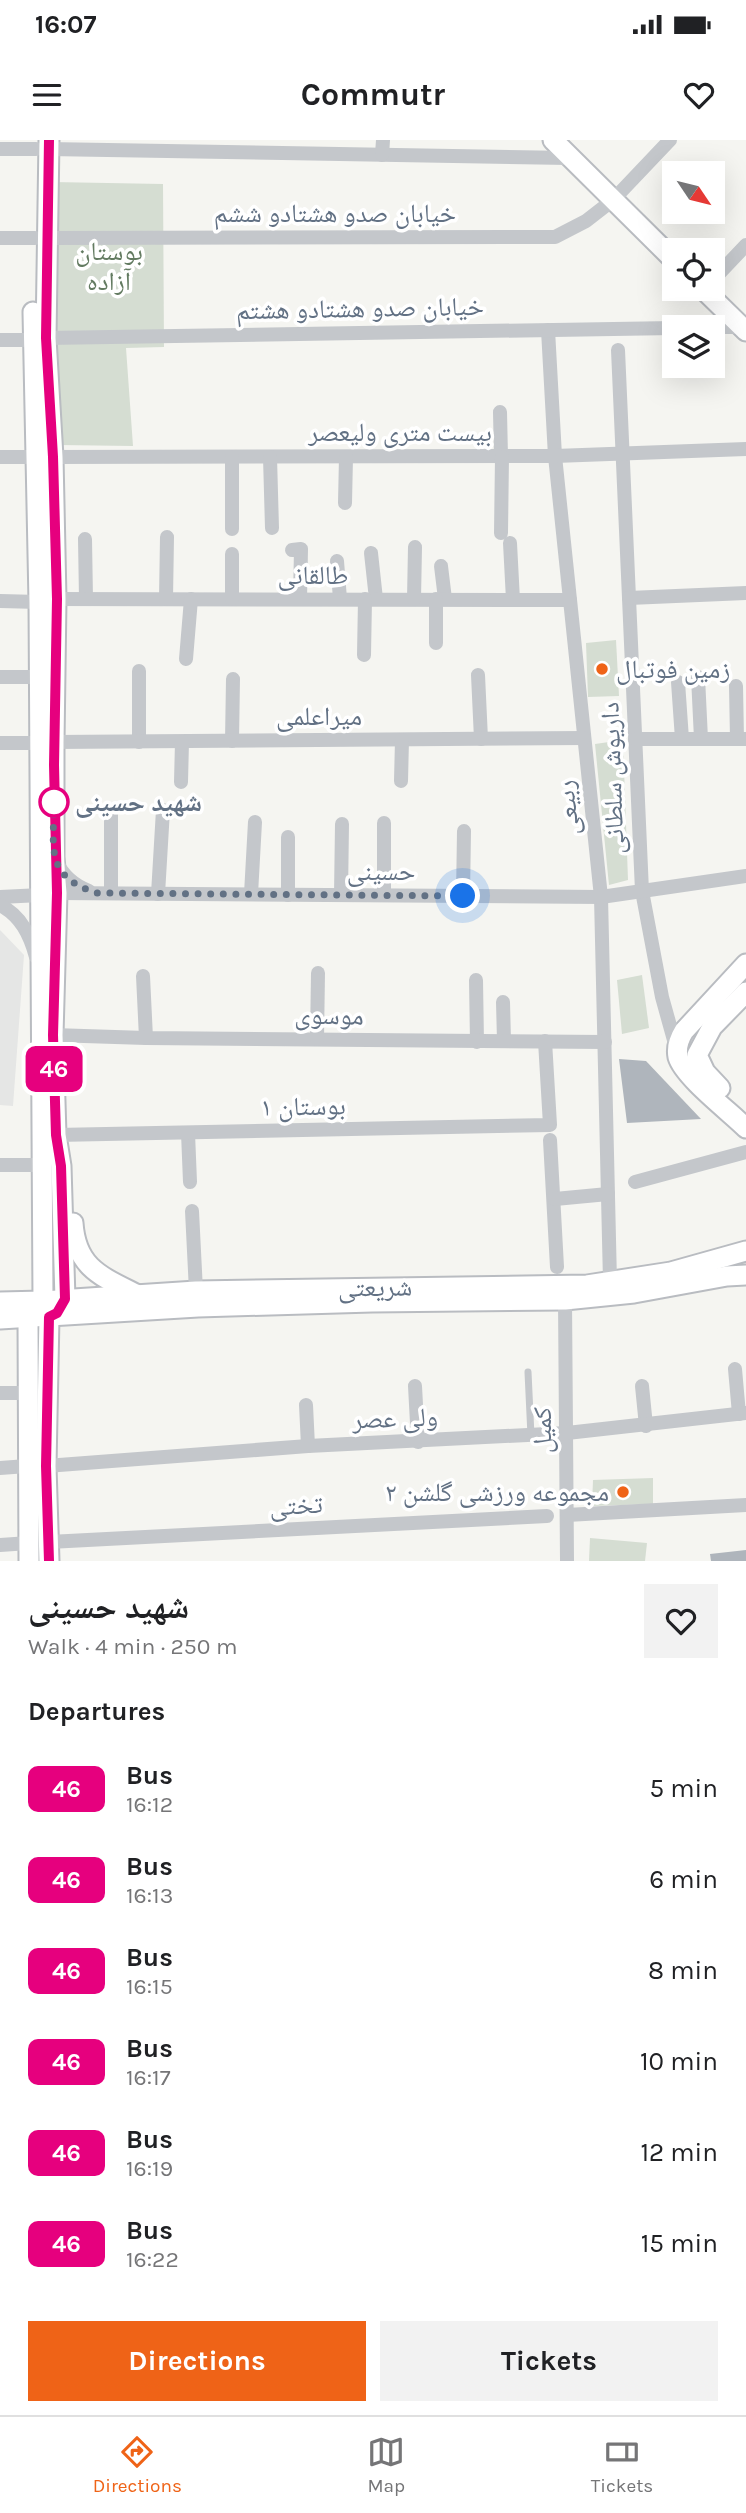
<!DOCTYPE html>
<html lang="en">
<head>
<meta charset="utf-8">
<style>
  body { margin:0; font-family:Karla,"Noto Naskh Arabic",sans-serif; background:#f2f2f2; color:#202124; height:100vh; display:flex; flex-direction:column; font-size:26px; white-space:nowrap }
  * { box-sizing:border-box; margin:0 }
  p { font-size:23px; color:#757577 }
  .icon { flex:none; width:38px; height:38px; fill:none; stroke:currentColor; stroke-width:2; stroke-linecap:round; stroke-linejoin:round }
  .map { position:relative; height:1421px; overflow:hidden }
  .side { display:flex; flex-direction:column; background:#fff; flex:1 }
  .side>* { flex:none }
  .badge { padding:0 14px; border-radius:10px; font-size:24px; line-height:46px }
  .needle { width:46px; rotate:125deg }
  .fabs { position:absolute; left:662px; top:21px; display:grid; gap:14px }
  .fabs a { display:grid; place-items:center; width:63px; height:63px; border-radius:0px; background:#fff; box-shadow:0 7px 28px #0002; font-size:35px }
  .you { position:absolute; width:35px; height:35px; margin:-18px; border:5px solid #fff; border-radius:50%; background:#1a73e8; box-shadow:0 0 0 10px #1a73e833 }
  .map>.badge { position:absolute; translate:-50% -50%; box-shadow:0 0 0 4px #fff }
  h2 { padding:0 28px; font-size:26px; line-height:63px }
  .round { display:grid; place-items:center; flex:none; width:74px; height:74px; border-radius:0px; background:#f2f2f2 }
  .overview { display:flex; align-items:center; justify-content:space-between; height:119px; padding:0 28px }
  h1 { font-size:33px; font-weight:700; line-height:52px }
  .primary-button { display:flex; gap:14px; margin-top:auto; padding:14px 28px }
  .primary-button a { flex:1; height:80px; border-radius:0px; background:#ef6317; color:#fff; font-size:28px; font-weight:700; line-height:80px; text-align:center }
  .primary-button a+a { background:#f2f2f2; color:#202124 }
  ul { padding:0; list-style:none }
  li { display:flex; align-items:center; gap:21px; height:91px; padding:0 28px }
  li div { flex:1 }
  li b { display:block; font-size:26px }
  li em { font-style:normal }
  li .badge { min-width:77px; font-weight:700; text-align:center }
  .status { display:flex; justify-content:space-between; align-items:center; height:49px; padding:0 35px; background:#fff; direction:ltr }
  .status svg { height:19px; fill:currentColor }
  header { display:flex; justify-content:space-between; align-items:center; height:91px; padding:0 28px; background:#fff; font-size:32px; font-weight:700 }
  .menu { display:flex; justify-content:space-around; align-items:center; height:98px; border-top:2px solid #e0e0e0; background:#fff; font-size:19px; color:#757577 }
  .menu a { display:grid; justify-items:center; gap:4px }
  .menu .active { color:#ef6317 }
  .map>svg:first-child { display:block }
</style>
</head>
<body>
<div class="status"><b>16:07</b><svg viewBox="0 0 49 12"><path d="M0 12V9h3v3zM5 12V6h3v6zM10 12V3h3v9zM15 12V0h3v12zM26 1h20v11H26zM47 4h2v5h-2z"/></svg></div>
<header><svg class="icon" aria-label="menu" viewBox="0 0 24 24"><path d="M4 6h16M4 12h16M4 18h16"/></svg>Commutr<svg class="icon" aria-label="heart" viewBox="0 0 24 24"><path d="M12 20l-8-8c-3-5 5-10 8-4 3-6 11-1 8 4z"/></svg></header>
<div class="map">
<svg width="746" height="1421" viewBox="0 0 746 1421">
  <rect width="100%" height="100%" fill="#f5f5f1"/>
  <polygon fill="#e5e6e5" points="0,790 24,815 13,966 0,965"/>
  <g fill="#d5ddd2">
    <polygon points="52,42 163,44 164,207 126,208 133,306 59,305"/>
    <polygon points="616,500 619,556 588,557 586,503"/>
    <polygon points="623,600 628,740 609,745 595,604"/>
    <polygon points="642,835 649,888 622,894 617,840"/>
    <polygon points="653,1338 653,1364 592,1366 593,1340"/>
    <polygon points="590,1398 647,1403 645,1421 589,1421"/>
  </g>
  <g fill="#afb5bc">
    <polygon points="619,919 646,921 701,979 627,983"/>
    <polygon points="746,1410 746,1421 711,1421 710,1414"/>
  </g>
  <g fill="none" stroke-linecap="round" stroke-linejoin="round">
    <g stroke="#b9bcc1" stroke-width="23">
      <g id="secondary">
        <polyline points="49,0 46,198 53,317 56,459 54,602 54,717 57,753 53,895 56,995 61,1026 65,1159 57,1173 49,1177 46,1326 49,1421"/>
        <polyline points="553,0 674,120"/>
        <polyline points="703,149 746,191"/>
        <path d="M746 824 684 891C679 899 676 907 678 917 684 937 730 972 746 988"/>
        <polyline points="720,948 705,932 697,915 712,887 746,852"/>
        <path d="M73 1083C76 1127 100 1136 136 1154"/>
        <polyline points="0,1162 43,1161 196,1151 587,1145 671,1132 746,1111"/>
        <polyline points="0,1179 198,1167 372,1162 565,1160 634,1153 727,1136 746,1135"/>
        <polyline points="29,1421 28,1179 33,1169 43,1161 39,462 33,172"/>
      </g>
    </g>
    <polyline stroke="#c4c7cb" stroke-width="7" points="528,1232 531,1296"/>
    <g stroke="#c4c7cb" stroke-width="14">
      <polyline points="0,9 36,9"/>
      <polyline points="48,9 569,18"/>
      <polyline points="382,15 383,0"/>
      <polyline points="0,98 35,98"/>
      <polyline points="48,98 555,97 586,81 613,60 670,0"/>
      <polyline points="712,141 746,105"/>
      <polyline points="696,187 742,187"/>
      <polyline points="548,190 555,316 601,757 610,1142"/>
      <polyline points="46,198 674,188"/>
      <polyline points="0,200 33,200"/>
      <polyline points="618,210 642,751 662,857 677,911"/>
      <polyline points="500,272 501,317"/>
      <polyline points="0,317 37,317"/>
      <polyline points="53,317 555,316 746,309"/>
      <polyline points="232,317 232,389"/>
      <polyline points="270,317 272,388"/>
      <polyline points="345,363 346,317"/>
      <polyline points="501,393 502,317"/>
      <polyline points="85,399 86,459"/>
      <polyline points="510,403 513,460"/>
      <polyline points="292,410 301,409 300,459"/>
      <polyline points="371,413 376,459"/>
      <polyline points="337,421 340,459"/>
      <polyline points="441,426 445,459"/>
      <polyline points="629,458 746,453"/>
      <polyline points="56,459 570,460"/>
      <polyline points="166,459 167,397"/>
      <polyline points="232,459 232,414"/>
      <polyline points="414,459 415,407"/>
      <polyline points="436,459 436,503"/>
      <polyline points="0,461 39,462"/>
      <polyline points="364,515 365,459"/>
      <polyline points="186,519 191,459"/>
      <polyline points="139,531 139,602"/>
      <polyline points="478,535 481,599"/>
      <polyline points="0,537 39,537"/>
      <polyline points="698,537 701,599"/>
      <polyline points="678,542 682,599"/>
      <polyline points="736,546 737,599"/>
      <polyline points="635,599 746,599"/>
      <polyline points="232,601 233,539"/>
      <polyline points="54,602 584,598"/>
      <polyline points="0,603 39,603"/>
      <polyline points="401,641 402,600"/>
      <polyline points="181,642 182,602"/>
      <polyline points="111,670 111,753"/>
      <polyline points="288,697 288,755"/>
      <path d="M56 721C63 736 73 745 89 751"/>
      <polyline points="57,753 601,757 746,736"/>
      <polyline points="158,754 163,670"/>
      <polyline points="251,754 255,682"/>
      <polyline points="341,755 342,684"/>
      <polyline points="384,755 384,683"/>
      <polyline points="463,756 464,691"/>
      <polyline points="0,757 41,755"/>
      <path d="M0 765C21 776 30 795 36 817"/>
      <polyline points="143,836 146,898"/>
      <polyline points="476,840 477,902"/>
      <polyline points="503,862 504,901"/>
      <polyline points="53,895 146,898 605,902"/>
      <polyline points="317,899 318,833"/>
      <polyline points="188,993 190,1042"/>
      <polyline points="56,995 550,985 545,901"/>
      <polyline points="550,1000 557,1127"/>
      <polyline points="0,1025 42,1025"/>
      <polyline points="635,1042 746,1012"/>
      <polyline points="555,1059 608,1054"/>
      <polyline points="192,1071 196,1151"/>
      <polyline points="565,1160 567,1421"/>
      <polyline points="735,1229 739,1274"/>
      <polyline points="415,1246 418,1302"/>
      <polyline points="642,1246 646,1286"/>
      <polyline points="0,1253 27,1253"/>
      <polyline points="306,1265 308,1306"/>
      <polyline points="46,1326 308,1306 567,1293 746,1273"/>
      <polyline points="0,1328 27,1326"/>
      <polyline points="567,1375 746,1365"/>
      <polyline points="49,1402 547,1376"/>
      <polyline points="0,1405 29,1403"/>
    </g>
    <use href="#secondary" stroke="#fff" stroke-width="19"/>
  </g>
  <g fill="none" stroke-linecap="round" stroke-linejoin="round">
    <g stroke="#fff" stroke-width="16">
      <polyline id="line" points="49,0 46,198 53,317 57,459 54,625 57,753 53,895 56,995 61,1026 65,1159 57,1173 49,1177 46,1326 49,1421"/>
    </g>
    <use href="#line" stroke="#e6007e" stroke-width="10"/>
    <path stroke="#627184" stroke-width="7" stroke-dasharray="0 12.6" d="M54 662C54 709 44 736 97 753L463 756"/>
  </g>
  <g fill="#ef6317" stroke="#fff" stroke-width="2.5">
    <circle cx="602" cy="529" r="7"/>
    <circle cx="623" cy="1352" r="7"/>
  </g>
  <circle fill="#fff" stroke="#e6007e" stroke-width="3.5" cx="54" cy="662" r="14"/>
  <g text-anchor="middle" stroke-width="7" stroke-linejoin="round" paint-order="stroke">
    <g font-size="26" fill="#627184" stroke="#fff">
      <text x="335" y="82">خیابان صدو هشتادو ششم</text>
      <text transform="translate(360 168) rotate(-1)" y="9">خیابان صدو هشتادو هشتم</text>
      <text x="400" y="301">بیست متری ولیعصر</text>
      <text x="313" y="444">طالقانی</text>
      <text x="319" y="585">میراعلمی</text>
      <text transform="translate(612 638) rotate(-92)" y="9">داریوش سلطانی</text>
      <text transform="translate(567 668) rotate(-96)" y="9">ربیعی</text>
      <text x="381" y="740">حسینی</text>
      <text transform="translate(329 875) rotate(1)" y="9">موسوی</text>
      <text transform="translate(303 966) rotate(-1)" y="9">بوستان ۱</text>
      <text transform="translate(375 1147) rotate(-1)" y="9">شریعتی</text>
      <text transform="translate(395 1278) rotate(-2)" y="9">ولی عصر</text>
      <text transform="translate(542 1290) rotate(-90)" y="9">کمیل</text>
      <text transform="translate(296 1365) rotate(-3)" y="9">تختی</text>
    </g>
    <g font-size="26" fill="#637b61" stroke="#fff">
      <text x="109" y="120">بوستان<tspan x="109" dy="30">آزاده</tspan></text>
    </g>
    <g font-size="26" fill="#627184" stroke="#fff" text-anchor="start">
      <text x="616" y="538">زمین فوتبال</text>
      <text x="609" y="1361" text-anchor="end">مجموعه ورزشی گلشن ۲</text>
    </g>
    <g font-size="26" font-weight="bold" fill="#627184" stroke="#fff" text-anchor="start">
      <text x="75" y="671">شهید حسینی</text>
    </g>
  </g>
</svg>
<div class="fabs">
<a><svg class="needle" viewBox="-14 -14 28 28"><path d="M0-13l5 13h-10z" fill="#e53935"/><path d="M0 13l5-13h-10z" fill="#757577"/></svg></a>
<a><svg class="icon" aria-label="locate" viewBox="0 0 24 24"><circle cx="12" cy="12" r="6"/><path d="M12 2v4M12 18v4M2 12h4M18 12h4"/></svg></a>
<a><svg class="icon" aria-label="layers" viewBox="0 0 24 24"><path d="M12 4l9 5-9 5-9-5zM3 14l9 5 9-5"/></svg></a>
</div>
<div class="you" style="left:463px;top:756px"></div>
<b class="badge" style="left:54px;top:929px;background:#e6007e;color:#fff">46</b>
</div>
<section class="side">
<div class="overview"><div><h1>شهید حسینی</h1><p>Walk · 4 min · 250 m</p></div><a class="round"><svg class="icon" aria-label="heart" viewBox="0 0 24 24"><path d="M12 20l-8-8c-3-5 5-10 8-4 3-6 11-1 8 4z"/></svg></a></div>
<h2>Departures</h2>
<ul>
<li><span class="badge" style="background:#e6007e;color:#fff">46</span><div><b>Bus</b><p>16:12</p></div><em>5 min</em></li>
<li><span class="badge" style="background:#e6007e;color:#fff">46</span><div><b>Bus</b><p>16:13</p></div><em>6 min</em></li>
<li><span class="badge" style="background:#e6007e;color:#fff">46</span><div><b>Bus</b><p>16:15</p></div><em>8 min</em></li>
<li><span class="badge" style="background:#e6007e;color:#fff">46</span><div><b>Bus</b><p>16:17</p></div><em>10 min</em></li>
<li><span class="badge" style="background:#e6007e;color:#fff">46</span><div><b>Bus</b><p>16:19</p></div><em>12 min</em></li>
<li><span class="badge" style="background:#e6007e;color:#fff">46</span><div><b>Bus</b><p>16:22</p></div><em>15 min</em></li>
</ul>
<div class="primary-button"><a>Directions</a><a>Tickets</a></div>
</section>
<nav class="menu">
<a class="active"><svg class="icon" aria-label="directions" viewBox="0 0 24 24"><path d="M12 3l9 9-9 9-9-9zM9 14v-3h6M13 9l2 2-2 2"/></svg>Directions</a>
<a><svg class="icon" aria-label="map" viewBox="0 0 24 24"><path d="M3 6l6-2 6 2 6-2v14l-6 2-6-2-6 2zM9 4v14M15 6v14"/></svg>Map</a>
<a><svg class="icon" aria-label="tickets" viewBox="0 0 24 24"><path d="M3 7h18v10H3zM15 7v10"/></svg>Tickets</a>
</nav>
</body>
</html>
